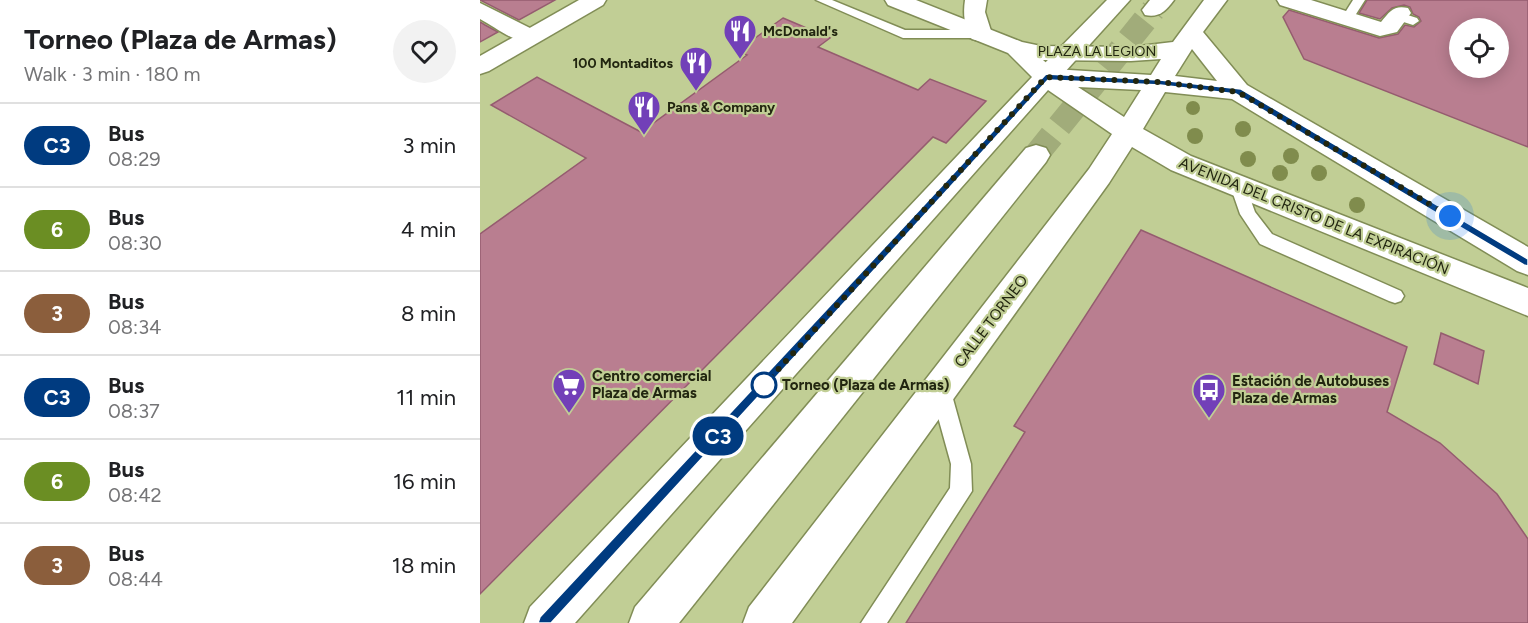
<!DOCTYPE html>
<html lang="en">
<head>
<meta charset="utf-8">
<style>
  body { margin:0; font-family:Figtree,sans-serif; background:#f2f2f2; color:#202124; height:100vh; display:flex; flex-direction:column; font-size:22px; white-space:nowrap }
  * { box-sizing:border-box; margin:0 }
  p { font-size:20px; color:#757577 }
  .icon { flex:none; width:33px; height:33px; fill:none; stroke:currentColor; stroke-width:2; stroke-linecap:round; stroke-linejoin:round }
  .map { position:relative; flex:1; overflow:hidden }
  .side { display:flex; flex-direction:column; background:#fff; width:480px }
  .side>* { flex:none }
  .badge { padding:0 12px; border-radius:20px; font-size:21px; line-height:39px }
  .buttons { position:absolute; left:969px; top:18px; display:grid; gap:12px }
  .buttons a { display:grid; place-items:center; width:60px; height:60px; border-radius:50%; background:#fff; box-shadow:0 3px 15px #0003; font-size:30px }
  .you { position:absolute; width:30px; height:30px; margin:-15px; border:4px solid #fff; border-radius:50%; background:#1a73e8; box-shadow:0 0 0 9px #1a73e833 }
  .map>.badge { position:absolute; translate:-50% -50%; box-shadow:0 0 0 3px #fff }
  .round { display:grid; place-items:center; flex:none; width:63px; height:63px; border-radius:32px; background:#f2f2f2 }
  .summary { display:flex; align-items:center; justify-content:space-between; height:102px; padding:0 24px }
  h1 { font-size:28px; font-weight:700; line-height:45px }
  ul { padding:0; list-style:none }
  li { display:flex; align-items:center; gap:18px; height:84px; padding:0 24px; border-top:2px solid #e0e0e0 }
  li div { flex:1 }
  li b { display:block; font-size:22px }
  li em { font-style:normal }
  li .badge { min-width:66px; font-weight:700; text-align:center }
  main { display:flex; flex:1; min-height:0 }
  .map>svg:first-child { display:block }
</style>
</head>
<body>
<main>
<section class="side">
<div class="summary"><div><h1>Torneo (Plaza de Armas)</h1><p>Walk · 3 min · 180 m</p></div><a class="round"><svg class="icon" aria-label="heart" viewBox="0 0 24 24"><path d="M12 20l-8-8c-3-5 5-10 8-4 3-6 11-1 8 4z"/></svg></a></div>
<ul>
<li><span class="badge" style="background:#003b80;color:#fff">C3</span><div><b>Bus</b><p>08:29</p></div><em>3 min</em></li>
<li><span class="badge" style="background:#6b8e23;color:#fff">6</span><div><b>Bus</b><p>08:30</p></div><em>4 min</em></li>
<li><span class="badge" style="background:#8b5e3c;color:#fff">3</span><div><b>Bus</b><p>08:34</p></div><em>8 min</em></li>
<li><span class="badge" style="background:#003b80;color:#fff">C3</span><div><b>Bus</b><p>08:37</p></div><em>11 min</em></li>
<li><span class="badge" style="background:#6b8e23;color:#fff">6</span><div><b>Bus</b><p>08:42</p></div><em>16 min</em></li>
<li><span class="badge" style="background:#8b5e3c;color:#fff">3</span><div><b>Bus</b><p>08:44</p></div><em>18 min</em></li>
</ul>
</section>
<div class="map">
<svg width="1048" height="623" viewBox="0 0 1048 623">
  <rect width="100%" height="100%" fill="#c1ce95"/>
  <g fill="#b97e90" stroke="#955c6f" stroke-width="1.5" fill-rule="evenodd">
    <polygon points="0,0 75,0 39,20"/>
    <path d="M887 0H1048V147L824 59 803 17 809 10 899 38 918 34 925 25 934 27 941 21 939 17 933 14 930 7 924 5 912 8 900 19 879 13ZM980 28H1018V68H980Z"/>
    <polygon points="303,18 350,38 338,47 438,90 450,79 506,101 466,143 453,137 0,594 0,234 106,158 11,105 57,77 161,132 267,55 257,51"/>
    <polygon points="0,22 5,25 18,32 0,42"/>
    <polygon points="661,230 927,347 907,412 960,443 1017,494 1048,539 1048,623 426,623 545,432 534,426"/>
    <polygon points="961,333 1004,351 998,384 954,364"/>
  </g>
  <g fill="none" stroke-linecap="round" stroke-linejoin="round">
    <polyline stroke="#a1ac7a" stroke-width="25" stroke-dasharray="25 12" stroke-linecap="butt" points="556,155 673,10"/>
    <g stroke="#818d56" stroke-width="3">
      <g id="service">
        <polygon points="336,0 352,0 425,30 500,30 506,34 500,38 423,38"/>
        <polygon points="873,0 885,0 871,22 863,22 861,19"/>
        <polygon points="918,12 937,18 939,21 933,25 914,19 912,16"/>
        <polygon points="759,182 765,184 775,212 792,234 921,291 924,296 921,301 915,303 909,301 780,244 760,214 751,188 753,184"/>
        <polygon points="460,379 467,382 470,388 491,464 492,491 407,623 381,623 470,488 471,464 450,388 453,382"/>
      </g>
    </g>
    <g stroke="#818d56" stroke-width="3">
      <g id="minor">
        <path d="M485 0H507L505 12 512 34 508 39 500 41 492 39C484 28 483 13 485 0Z"/>
        <polygon points="627,0 650,0 575,83 566,85 557,83 554,77 557,71"/>
        <path d="M797 0H831L901 22C910 11 914 5 928 8L931 13 917 32 900 36 800 5Z"/>
        <path d="M0 3 58 32 62 37 58 42C39 47 17 28 0 19Z"/>
      </g>
    </g>
    <g stroke="#818d56" stroke-width="3">
      <polygon id="secondary" points="99,0 126,0 123,5 9,71 0,74 0,56"/>
    </g>
    <g stroke="#818d56" stroke-width="3">
      <g id="primary">
        <path d="M405 0H436L542 42 561 46 651 47 693 42 724 0H747L723 32 767 85 1048 247V275L1037 271 752 99 685 92 663 129 711 156 1048 288V316L691 170 652 147 629 183 312 623H263L269 607 609 169 632 134 568 90 95 623H44L50 607 552 77 528 53 408 5ZM712 49 737 81 695 76ZM681 59 671 75 573 69 563 60 651 61ZM598 87 661 90 644 117Z"/>
        <path d="M670 0H694C686 11 679 18 665 15L662 10Z"/>
        <polygon points="556,145 566,148 570,155 566,162 199,623 149,623 155,607 546,148"/>
      </g>
    </g>
    <use href="#service" fill="#fff" fill-rule="evenodd"/>
    <use href="#minor" fill="#fff" fill-rule="evenodd"/>
    <use href="#secondary" fill="#fff" fill-rule="evenodd"/>
    <use href="#primary" fill="#fff" fill-rule="evenodd"/>
  </g>
  <g fill="#808c4d">
    <circle cx="713" cy="108" r="7"/>
    <circle cx="763" cy="129" r="8"/>
    <circle cx="715" cy="136" r="8"/>
    <circle cx="811" cy="156" r="8"/>
    <circle cx="768" cy="159" r="8"/>
    <circle cx="800" cy="173" r="8"/>
    <circle cx="839" cy="173" r="8"/>
    <circle cx="877" cy="205" r="8"/>
  </g>
  <polygon fill="#003b80" stroke="#fff" stroke-width="1.5" points="566,74 680,80 761,89 1048,259 1048,266 1044,265 756,94 680,85 568,80 71,623 58,623 60,617"/>
  <g fill="none" stroke-linecap="round" stroke-linejoin="round">
    <polyline stroke="#222610" stroke-width="6" stroke-dasharray="0 10.8" points="284,385 566,77 680,82 758,92 970,216"/>
  </g>
  <defs>
    <g id="restaurant-pin" transform="scale(1.725)"><path d="M0 17L-7.5 6A9.5 9.5 0 1 1 7.5 6Z" fill="#7240b8" stroke="#c1ce95"/><path d="M-5-6h1v4h1v-4h1v4h1v-4h1v5L-1.5 .5V6h-2V.5L-5-1ZM5-6V6H3V1.5H1.5Q1.5-4 5-6Z" fill="#fff"/></g>
    <g id="supermarket-pin" transform="scale(1.725)"><path d="M0 17L-7.5 6A9.5 9.5 0 1 1 7.5 6Z" fill="#7240b8" stroke="#c1ce95"/><path d="M-6-5.5h2.5l.6 2H6L4.5 2H-2.5L-4.4-4H-6ZM-1.5 3.2a1.3 1.3 0 1 0 .1 0ZM3 3.2a1.3 1.3 0 1 0 .1 0Z" fill="#fff"/></g>
    <g id="bus-pin" transform="scale(1.725)"><path d="M0 17L-7.5 6A9.5 9.5 0 1 1 7.5 6Z" fill="#7240b8" stroke="#c1ce95"/><path d="M-5-6H5V4H4V6H2V4H-2V6H-4V4H-5ZM-3.5-4V0h7V-4ZM-3.5 1.2v1.5H-2V1.2ZM2 1.2v1.5H3.5V1.2Z" fill="#fff"/></g>
  </defs>
  <g fill-rule="evenodd">
    <use href="#restaurant-pin" x="260" y="31"/>
    <use href="#restaurant-pin" x="216" y="63"/>
    <use href="#restaurant-pin" x="164" y="107"/>
    <use href="#supermarket-pin" x="89" y="385"/>
    <use href="#bus-pin" x="729" y="390"/>
  </g>
  <circle fill="#fff" stroke="#003b80" stroke-width="3" cx="284" cy="385" r="12"/>
  <g text-anchor="middle" stroke-width="4.5" stroke-linejoin="round" paint-order="stroke">
    <g font-size="14" font-weight="bold" fill="#222610" stroke="#c1ce95" text-anchor="start">
      <text x="283" y="36">McDonald's</text>
      <text x="193" y="68" text-anchor="end">100 Montaditos</text>
      <text x="187" y="112">Pans &amp; Company</text>
    </g>
    <g font-size="14" fill="#222610" stroke="#c1ce95">
      <text x="617" y="56">PLAZA LA LEGION</text>
    </g>
    <g font-size="15" fill="#222610" stroke="#c1ce95">
      <text transform="translate(834 216) rotate(22)" y="5">AVENIDA DEL CRISTO DE LA EXPIRACIÓN</text>
      <text transform="translate(511 321) rotate(-53)" y="5">CALLE TORNEO</text>
    </g>
    <g font-size="15" font-weight="bold" fill="#222610" stroke="#c1ce95" text-anchor="start">
      <text x="112" y="381">Centro comercial<tspan x="112" dy="17">Plaza de Armas</tspan></text>
      <text x="752" y="386">Estación de Autobuses<tspan x="752" dy="17">Plaza de Armas</tspan></text>
    </g>
    <g font-size="15" font-weight="bold" fill="#222610" stroke="#c1ce95" text-anchor="start">
      <text x="302" y="390">Torneo (Plaza de Armas)</text>
    </g>
  </g>
</svg>
<div class="buttons">
<a><svg class="icon" aria-label="locate" viewBox="0 0 24 24"><circle cx="12" cy="12" r="6"/><path d="M12 2v4M12 18v4M2 12h4M18 12h4"/></svg></a>
</div>
<div class="you" style="left:970px;top:216px"></div>
<b class="badge" style="left:238px;top:436px;background:#003b80;color:#fff">C3</b>
</div>
</main>
</body>
</html>
